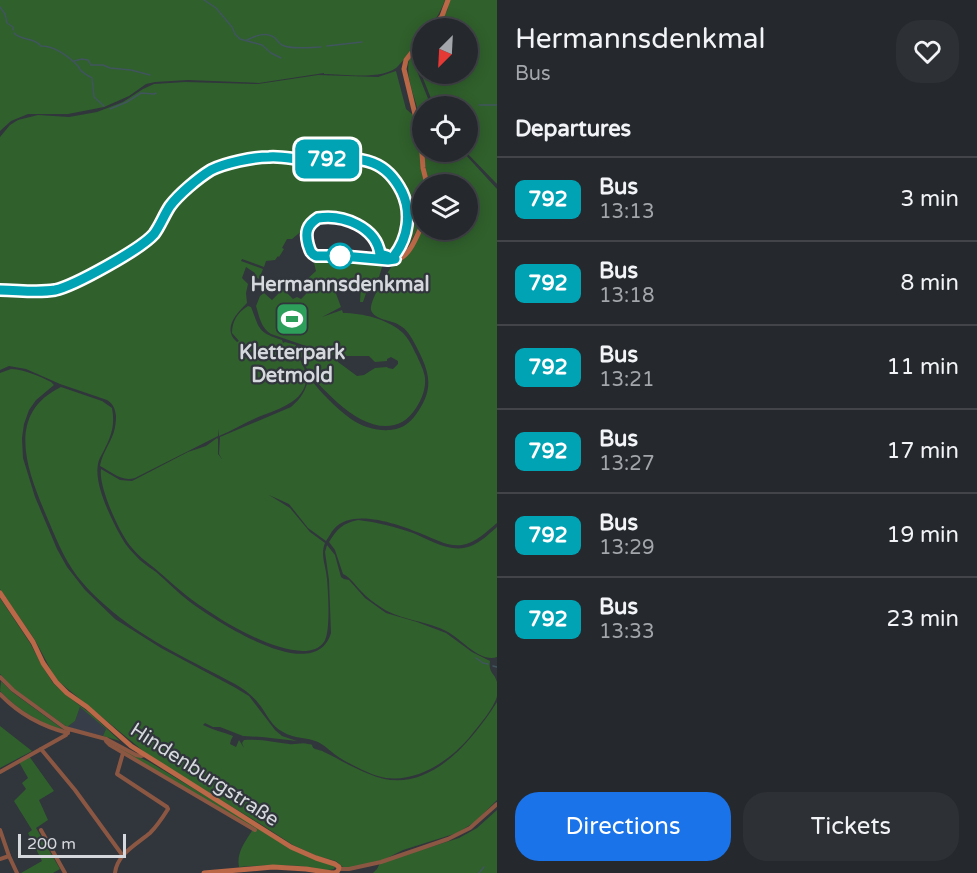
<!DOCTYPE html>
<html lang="en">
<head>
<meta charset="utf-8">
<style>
  body { margin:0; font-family:"Varela Round",sans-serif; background:#2d3035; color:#f1f3f6; height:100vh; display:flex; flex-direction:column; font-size:22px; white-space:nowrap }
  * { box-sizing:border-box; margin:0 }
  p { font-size:20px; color:#a3a6aa }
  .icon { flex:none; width:33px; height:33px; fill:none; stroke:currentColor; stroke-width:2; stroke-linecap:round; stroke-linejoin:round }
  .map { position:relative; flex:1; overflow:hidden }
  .side { display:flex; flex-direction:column; background:#25282d; width:480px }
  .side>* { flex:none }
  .badge { padding:0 12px; border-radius:9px; font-size:21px; line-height:39px }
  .needle { width:39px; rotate:204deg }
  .fabs { position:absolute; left:412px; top:18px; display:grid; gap:12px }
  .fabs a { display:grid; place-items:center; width:66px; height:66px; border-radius:50%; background:#25282d; box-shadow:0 3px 15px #0003,0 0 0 2px #424449; font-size:30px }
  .scale { position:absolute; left:18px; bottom:15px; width:108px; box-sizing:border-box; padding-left:6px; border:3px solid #d5d8dc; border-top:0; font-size:16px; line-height:21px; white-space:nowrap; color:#d5d8dc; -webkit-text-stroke:4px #31353c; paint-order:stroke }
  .map>.badge { position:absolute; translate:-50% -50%; box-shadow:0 0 0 3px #fff }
  h2 { padding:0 18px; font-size:22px; line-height:54px }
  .round { display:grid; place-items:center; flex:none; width:63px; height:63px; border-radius:24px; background:#2d3035 }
  .summary { display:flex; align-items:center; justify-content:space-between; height:102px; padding:0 18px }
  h1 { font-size:28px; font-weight:600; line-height:45px }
  .cta { display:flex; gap:12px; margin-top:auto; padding:12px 18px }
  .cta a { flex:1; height:69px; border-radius:24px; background:#1a73e8; color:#fff; font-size:24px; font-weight:600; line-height:69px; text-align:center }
  .cta a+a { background:#2d3035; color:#f1f3f6 }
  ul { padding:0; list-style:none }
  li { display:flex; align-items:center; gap:18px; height:84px; padding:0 18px; border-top:2px solid #424449 }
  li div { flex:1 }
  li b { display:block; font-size:22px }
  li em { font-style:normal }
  li .badge { min-width:66px; font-weight:700; text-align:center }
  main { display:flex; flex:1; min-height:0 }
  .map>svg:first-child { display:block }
</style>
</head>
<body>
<main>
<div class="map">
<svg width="497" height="873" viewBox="0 0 497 873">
  <rect width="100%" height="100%" fill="#31353c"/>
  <polygon fill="#373e4a" points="80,707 106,729 103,736 67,727 75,721"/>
  <g fill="#30602c">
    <path d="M0 0H445C441 11 436 20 428 28H423V35C415 45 408 56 399 65 386 81 343 74 324 74V73L259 83 188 80 155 82 146 84 129 96 104 107 68 114H28L11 121 0 131Z"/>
    <polygon points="450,0 497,0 497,184 466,152 468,152 468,106 434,106 413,53 423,42 423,74 468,74 468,28 435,28 447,11"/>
    <path d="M411 56 431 106H423V141L418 117V110C414 96 403 68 411 56Z"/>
    <path d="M396 71 406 109 413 115 419 139 425 184H423V219L403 256 397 257C402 248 407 239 409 228 415 205 402 177 382 164 374 159 362 157 352 156 336 154 321 158 306 157 294 156 282 154 269 154 255 154 224 160 211 167 185 181 167 210 150 234L143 240 74 280C51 290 26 288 0 288V137L10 125 18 120 38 115 69 117 97 112 123 102 143 89 154 84 185 82 258 84 318 75 378 77Z"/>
    <path d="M424 152H463L497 189V523C487 531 476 543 462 545 448 547 435 539 422 534 400 525 353 507 334 529 331 532 329 537 326 541L308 528 289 504 269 495 290 508 310 532 325 543C320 555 326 566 327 579 328 591 331 632 324 642 305 669 233 628 213 614 193 602 176 587 159 572 150 564 140 558 132 548 120 535 98 486 101 469L120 480 132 481 188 452 206 446 217 438 218 439V454L222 459 219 454 220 437 291 407C302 398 306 389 309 377 321 393 335 407 351 419 362 427 377 431 390 430 404 429 412 421 419 410 435 386 428 369 416 346 412 338 407 329 399 325 392 320 374 320 371 310 369 302 389 267 396 262 398 261 399 261 401 261L423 227V230H468V184H429L426 175Z"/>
    <path d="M268 159C295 159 351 156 374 167 387 173 398 188 403 202 409 220 403 239 392 254H388L384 251 386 247C373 226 363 214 337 212 331 211 324 210 318 212 312 215 307 221 303 225L304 229 292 239H287L282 248 284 249 279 257 278 256 275 260 266 261 264 267 242 259 241 261 263 269 259 279 254 276 255 273 246 267 242 278 248 284 246 293 247 303C236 314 222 329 237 342L239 341 232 333C232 321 238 312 248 306L251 307C260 329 257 332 282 340L283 343 285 342 296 345V351L293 352 294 354H297C300 360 306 369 306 376 308 402 275 410 256 418 244 423 232 431 219 436L218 429V436L135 478C121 482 112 472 100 466 104 446 116 440 116 416 115 408 113 404 107 400L60 384 26 369 9 366 0 370V292L44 293 76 285 142 248 153 238 160 230 178 202 210 173 225 167Z"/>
    <path d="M329 259 383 264 379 277 375 279H371L363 302H360L361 286C351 285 344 287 335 291L341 307 322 317 342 310 343 313C362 313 388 319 403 333 409 339 413 348 417 356 420 363 424 370 425 378 426 388 422 399 416 408 396 440 361 424 338 403 323 389 302 370 299 348L300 347 338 361V362L357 376 364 375 375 368 387 367 388 368 393 369 398 364V361L391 357 387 359V361L375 362 369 356H345L344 354H342L338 357 271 334C261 328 259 316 256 306L260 296 264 293 272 300 283 289 293 299 297 297 301 299 306 294 305 281 316 271 314 263Z"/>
    <path d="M11 369C26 370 39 376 51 382L54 385 36 400 29 410 24 424 22 438 23 458 35 497 57 549 67 567 85 590 115 619 161 648 234 687 249 696 275 730 282 736 297 741 262 737 243 736 220 727H213L205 723 203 725C213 730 223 732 233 736L231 740 230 744 236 747 239 740 244 748 242 743 244 740C260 739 273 742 289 744 295 745 302 742 308 744 316 745 309 745 315 749 318 750 321 750 324 752 339 759 353 768 369 774 425 799 470 744 497 702V800L475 822 457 833 403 850 383 860 356 867 344 868 336 861 317 856 293 845 262 825 153 759 58 681 53 674 35 640 0 589V373Z"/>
    <path d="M61 387 102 401 112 408C115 423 112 435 105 448 103 453 99 458 98 464 94 484 110 516 119 533 123 541 128 548 135 555 141 562 149 567 156 572 168 582 178 593 190 602 216 621 315 687 331 633L329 580 325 552 327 545 335 555 341 577 344 579 349 580 365 598 386 613 417 622 446 633 472 652 490 661C488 673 495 673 497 682 497 685 497 692 497 696 495 707 477 728 469 738 449 761 418 782 386 778 372 776 352 765 340 758 332 753 326 746 318 742 307 737 294 739 283 732 271 726 267 714 259 704 253 696 244 689 235 684 194 662 149 642 113 612 100 601 87 589 77 576 63 557 55 536 46 515 27 470 5 414 61 387Z"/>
    <path d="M358 520C377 522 395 527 413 533 430 540 451 554 471 546 481 542 489 534 497 527V657C481 663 462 640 448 632 428 621 400 620 382 608 374 603 366 597 360 590 354 584 351 578 343 574L335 550 329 542C337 529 343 523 358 520Z"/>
    <polygon points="0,598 30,643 41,664 53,683 66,695 91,714 120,741 103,736 106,729 80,707 75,721 67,727 14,689 0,674"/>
    <path d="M1 681 12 692 64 730C39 723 18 710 0 691Z"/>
    <polygon points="0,726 32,751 0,768"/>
    <path d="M117 746 151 763 259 828 278 841 332 864 335 867 334 869C324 872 312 867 301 866 280 865 260 865 239 867 236 852 246 841 253 829L116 748Z"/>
    <polygon points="29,756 54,791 39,800 48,820 36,828 60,869 53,873 21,873 42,861 28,833 32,830 14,801 26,789 22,783 28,778 19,762"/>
    <polygon points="497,810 497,873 373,873 377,869 380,863 459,838 477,828"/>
  </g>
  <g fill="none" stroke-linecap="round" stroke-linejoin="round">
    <g stroke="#40555e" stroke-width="1.5">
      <polyline points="204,0 216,8 232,27 235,34 240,39 262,45 271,53 281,58"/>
      <polyline points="0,7 5,14 7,23 13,27 13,30"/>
      <path d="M14 33C21 41 34 37 41 46 56 46 69 57 78 66 81 70 79 70 84 73 86 75 89 76 92 78L94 97 104 106"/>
      <path d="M247 40C255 36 266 31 275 38 277 40 279 43 282 45 291 50 311 47 321 47"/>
      <polyline points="327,46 362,42"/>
      <polyline points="74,61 82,59 88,60 91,65 103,65 110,68 131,70 150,75"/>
      <polyline points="479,105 497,105"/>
      <polyline points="110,109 127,102 141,93 154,94 156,93"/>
      <polyline points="476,658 483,663 488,664"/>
      <polyline points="493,666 497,667"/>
      <polyline points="479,873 484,867"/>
    </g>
    <g stroke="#8b5743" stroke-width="4">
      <polyline points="0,677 13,690 65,728 106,739 136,755 141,756 144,755"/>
      <path d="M0 694C19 714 41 726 68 733"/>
      <polyline points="106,739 106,741 110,745 255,830"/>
      <polyline points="41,749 75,790 123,856"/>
      <polyline points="0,772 66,735 69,730"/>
      <polyline points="0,830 9,856 17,873"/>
      <polyline points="41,830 65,873"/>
      <polyline points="0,859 9,856"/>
      <polyline points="339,869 349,869 381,862 448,839 470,828 497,804"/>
      <path d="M115 873C117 854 137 844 150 833 157 826 163 817 168 809L167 807 117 774 123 753"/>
    </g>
    <g stroke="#ba6847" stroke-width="5">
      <polyline points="432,28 442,16 448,0"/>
      <polyline points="423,38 406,60 404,69 421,139 423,168 427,184"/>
      <path d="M0 290C18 290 36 293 54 290 73 287 140 249 153 235 159 227 163 217 169 208 178 194 199 176 213 169 228 162 259 156 275 157 286 157 296 160 307 160 330 160 352 155 374 164 387 169 396 180 402 192 412 213 408 238 394 256L396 260C410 257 417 235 423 223"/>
      <path d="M0 593 33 642 43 663 56 682 67 693 87 707 131 746 291 847 316 858 335 864 339 867C339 871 336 873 333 873"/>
      <polyline points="204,873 273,867 306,869 332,873"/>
    </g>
  </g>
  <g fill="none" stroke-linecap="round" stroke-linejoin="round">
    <g stroke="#fff" stroke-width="14">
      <path id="line" d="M0 290C18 290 37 293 55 290 74 286 141 249 154 234 160 226 164 215 170 206 179 194 198 178 211 170 225 163 253 157 269 157 281 156 293 159 305 160 328 160 351 155 373 163 386 168 396 180 402 192 412 213 408 238 394 256L395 259 388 260 343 256H316C310 253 310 250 308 244 305 232 307 225 318 218 343 214 376 227 380 254L387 256"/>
    </g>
    <use href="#line" stroke="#00a3b4" stroke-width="9"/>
  </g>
  <defs>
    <g id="stadium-square" transform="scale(1.725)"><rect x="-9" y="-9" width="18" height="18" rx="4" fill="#2e9e5b" stroke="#31353c"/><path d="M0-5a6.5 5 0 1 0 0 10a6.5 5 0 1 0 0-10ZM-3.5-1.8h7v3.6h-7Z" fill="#fff"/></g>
  </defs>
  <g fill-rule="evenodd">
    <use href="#stadium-square" x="292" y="319"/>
  </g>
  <circle fill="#fff" stroke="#00a3b4" stroke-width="3" cx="340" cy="256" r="12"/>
  <g text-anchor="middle" stroke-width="4.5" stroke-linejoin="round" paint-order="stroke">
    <g font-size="20" font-weight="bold" fill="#d5d8dc" stroke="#31353c">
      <text x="340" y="291">Hermannsdenkmal</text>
    </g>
    <g font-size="20" font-weight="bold" fill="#d5d8dc" stroke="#31353c">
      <text x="292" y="359">Kletterpark<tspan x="292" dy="23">Detmold</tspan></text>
    </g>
    <g font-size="20" fill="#d5d8dc" stroke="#31353c">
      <text transform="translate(205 774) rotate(33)" y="7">Hindenburgstraße</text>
    </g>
  </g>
</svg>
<div class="fabs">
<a><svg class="needle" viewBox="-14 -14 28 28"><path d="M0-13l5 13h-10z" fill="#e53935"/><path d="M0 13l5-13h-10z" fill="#a3a6aa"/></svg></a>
<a><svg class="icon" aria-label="locate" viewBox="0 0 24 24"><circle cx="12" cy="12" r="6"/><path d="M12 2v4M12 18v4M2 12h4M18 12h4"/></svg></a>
<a><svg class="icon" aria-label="layers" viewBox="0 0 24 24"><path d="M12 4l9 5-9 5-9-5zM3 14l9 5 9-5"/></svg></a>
</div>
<div class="scale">200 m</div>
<b class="badge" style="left:327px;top:159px;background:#00a3b4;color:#fff">792</b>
</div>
<section class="side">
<div class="summary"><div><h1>Hermannsdenkmal</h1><p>Bus</p></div><a class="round"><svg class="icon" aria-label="heart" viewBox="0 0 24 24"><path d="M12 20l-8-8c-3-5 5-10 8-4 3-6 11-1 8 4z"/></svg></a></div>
<h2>Departures</h2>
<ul>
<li><span class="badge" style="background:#00a3b4;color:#fff">792</span><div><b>Bus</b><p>13:13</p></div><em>3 min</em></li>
<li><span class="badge" style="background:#00a3b4;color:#fff">792</span><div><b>Bus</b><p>13:18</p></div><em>8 min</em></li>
<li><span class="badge" style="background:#00a3b4;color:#fff">792</span><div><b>Bus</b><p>13:21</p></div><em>11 min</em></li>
<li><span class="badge" style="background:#00a3b4;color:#fff">792</span><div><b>Bus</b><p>13:27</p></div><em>17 min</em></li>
<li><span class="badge" style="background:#00a3b4;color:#fff">792</span><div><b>Bus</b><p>13:29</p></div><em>19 min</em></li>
<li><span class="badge" style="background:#00a3b4;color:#fff">792</span><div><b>Bus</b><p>13:33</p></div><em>23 min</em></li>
</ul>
<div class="cta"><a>Directions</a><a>Tickets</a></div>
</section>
</main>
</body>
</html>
